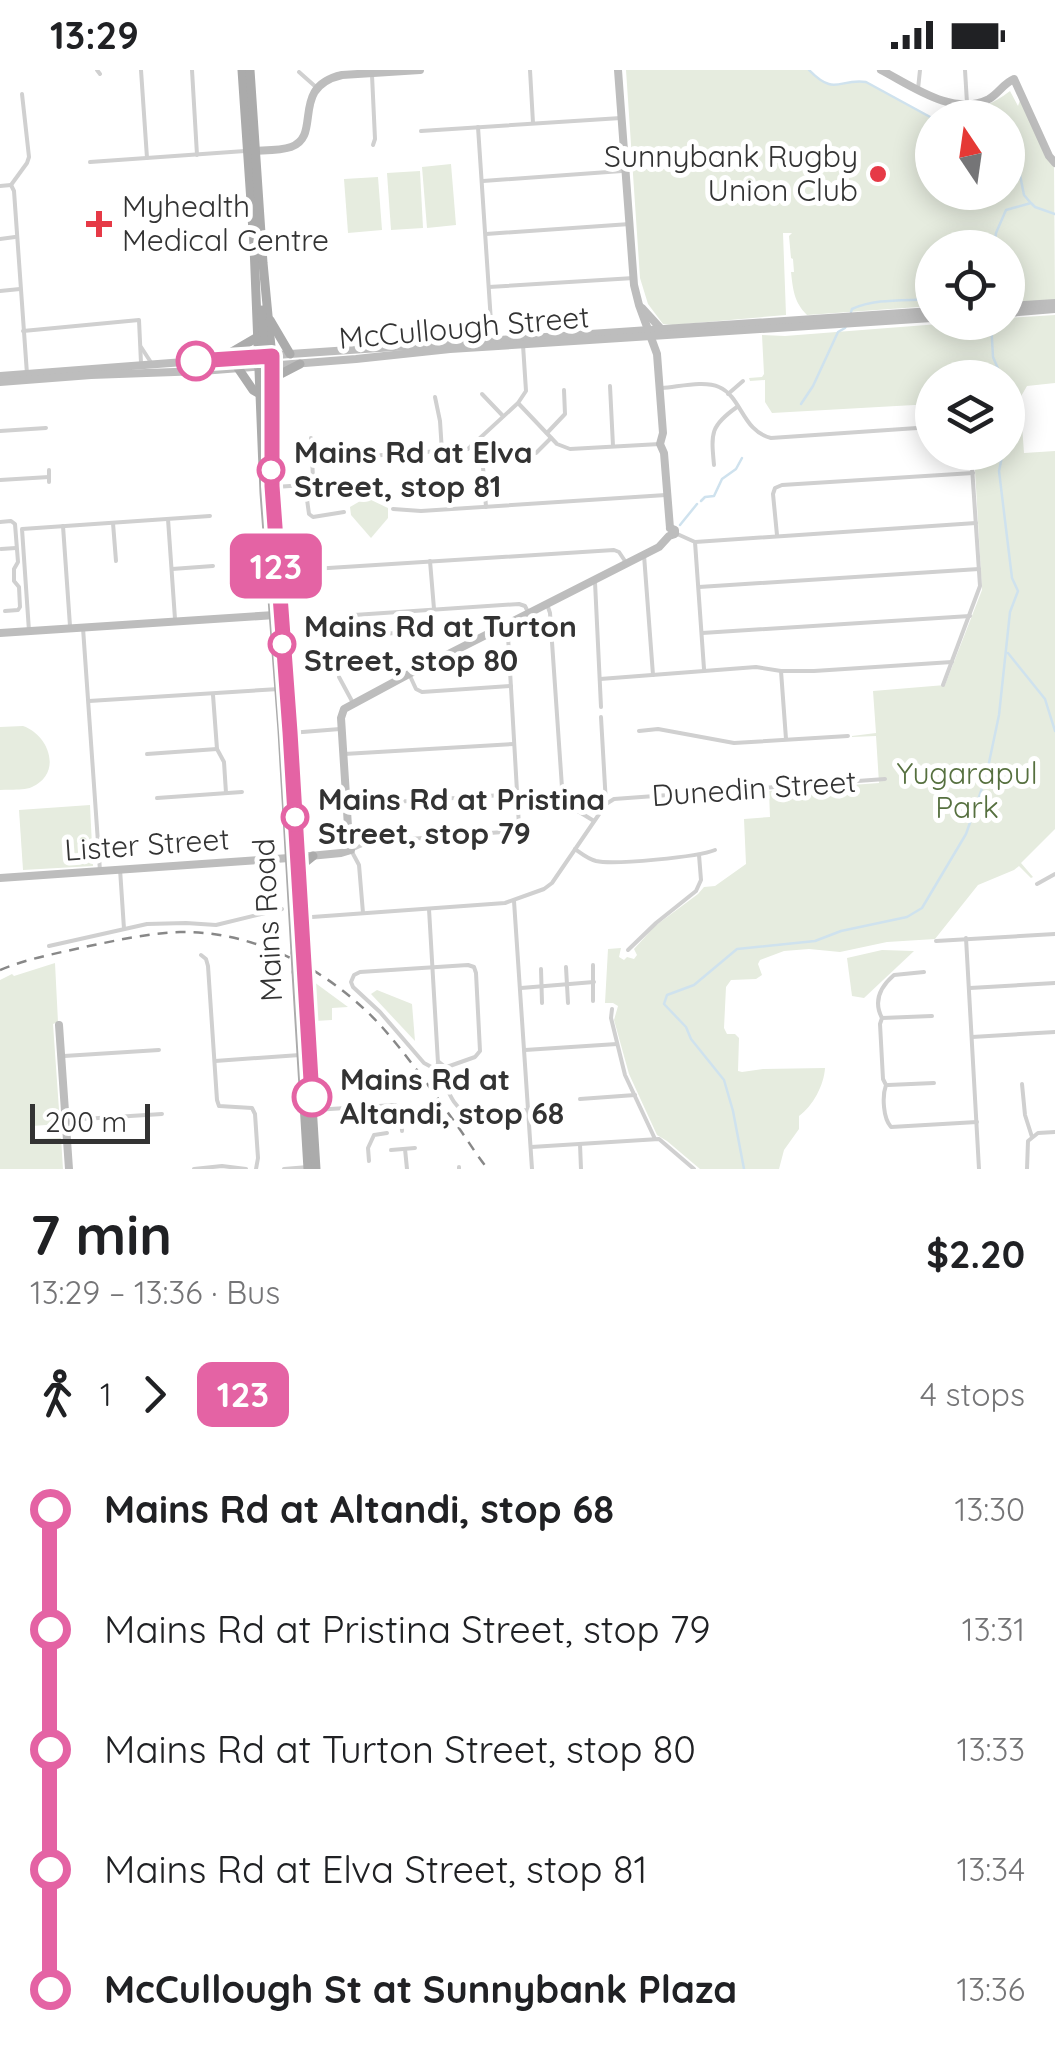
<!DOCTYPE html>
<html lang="en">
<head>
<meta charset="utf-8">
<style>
  body { margin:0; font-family:Quicksand,sans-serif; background:#f6f6f6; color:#202124; height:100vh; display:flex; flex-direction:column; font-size:38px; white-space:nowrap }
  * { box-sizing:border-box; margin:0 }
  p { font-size:32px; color:#757577 }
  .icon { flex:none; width:55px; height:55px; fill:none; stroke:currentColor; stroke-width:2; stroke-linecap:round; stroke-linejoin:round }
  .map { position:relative; height:1099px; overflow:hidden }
  .details { display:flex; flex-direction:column; background:#fff; flex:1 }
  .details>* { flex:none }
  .badge { padding:0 20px; border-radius:15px; font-size:35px; line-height:65px }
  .needle { width:65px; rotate:347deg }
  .controls { position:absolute; left:915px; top:30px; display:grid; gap:20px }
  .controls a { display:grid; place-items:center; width:110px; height:110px; border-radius:50%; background:#fff; box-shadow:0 5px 25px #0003; font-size:50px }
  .scale { position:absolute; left:30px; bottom:25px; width:120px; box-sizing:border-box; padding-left:10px; border:5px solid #333; border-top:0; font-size:28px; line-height:35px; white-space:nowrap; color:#333; -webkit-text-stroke:8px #fff; paint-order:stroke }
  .map>.badge { position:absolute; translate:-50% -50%; box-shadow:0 0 0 5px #fff }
  .legs { display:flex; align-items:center; gap:15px; height:110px; padding:0 30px; font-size:32px }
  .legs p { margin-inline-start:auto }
  .summary { display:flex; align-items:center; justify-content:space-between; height:170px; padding:0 30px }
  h1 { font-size:55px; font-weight:700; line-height:75px }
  ul { padding:0 30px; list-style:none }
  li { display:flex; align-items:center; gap:35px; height:120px; font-size:38px }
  li i { display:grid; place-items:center; width:15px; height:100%; margin:0 12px; background:currentColor }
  li i::after { content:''; width:25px; height:25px; margin:-12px; border:8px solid; border-radius:50%; background:#fff }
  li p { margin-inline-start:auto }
  li:first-child i { background:linear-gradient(#0000 50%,currentColor 0) }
  li:last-child i { background:linear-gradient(currentColor 50%,#0000 0) }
  .status { display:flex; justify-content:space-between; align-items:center; height:70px; padding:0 50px; background:#fff; direction:ltr }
  .status svg { height:28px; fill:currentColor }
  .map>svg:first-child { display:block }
</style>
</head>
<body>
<div class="status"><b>13:29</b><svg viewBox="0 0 49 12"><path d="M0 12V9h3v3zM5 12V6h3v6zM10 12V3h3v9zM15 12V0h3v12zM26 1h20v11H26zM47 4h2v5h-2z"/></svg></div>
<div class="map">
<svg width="1055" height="1099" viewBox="0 0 1055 1099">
  <rect width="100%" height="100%" fill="#fff"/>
  <g fill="#e6ecdf">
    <path d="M626 0H809C835 27 840 8 866 12L932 48V122H1008V48L946 47 943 38C973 42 986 39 1010 21L1018 36 1020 30 1054 95 1055 230 1008 233V178H932V236L807 245C794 232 793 220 791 202H794L793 189 791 188 789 166 792 163H783L786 245 673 255 663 254 648 234 640 208Z"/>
    <polygon points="451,94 456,155 427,158 422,97"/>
    <polygon points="420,101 423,158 391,160 387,103"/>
    <polygon points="378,107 382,160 348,163 344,109"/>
    <path d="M1055 245V313L1027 316 1020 328 1024 383 1055 381V759L1021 793 1033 807 1031 808 1019 796 1014 800 978 815 935 869 887 872 840 882 809 879 784 881 760 890 758 894 762 905 756 909 731 910 726 917 724 958 727 964H735L739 968 738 1001 742 1002 763 999 825 998C824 1015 813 1036 799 1046V1059L784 1080 779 1099H700L667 1071 657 1065 629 1004 614 950 618 936 613 933H605L608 879 621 878 619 887 624 890 627 887 634 889 637 885 634 879 655 856 698 824 704 817 715 816 746 794 744 749 770 747 769 721 879 713 876 666 852 667V666L876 663 873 621 945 615 982 520 974 383 1008 382V308H932V334L772 343 765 332V310L750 311 749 308 762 307 764 304 762 265 785 266 952 253 1008 252V248Z"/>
    <polygon points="369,429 388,438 388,448 371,468 351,445 350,437 362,430"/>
    <path d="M23 656C49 665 63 703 32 717 23 721 10 719 0 720V657Z"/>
    <polygon points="90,735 93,796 23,800 19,740"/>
    <polygon points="882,880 914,881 864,928 852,926 847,888"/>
    <polygon points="55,893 58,952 53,954 60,1054 32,1056 33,1069 61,1068 63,1099 0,1099 0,910 12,904 14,906"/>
    <polygon points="314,912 348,937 332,938 332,950 315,951"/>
    <polygon points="377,920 412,934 415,971 371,924"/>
  </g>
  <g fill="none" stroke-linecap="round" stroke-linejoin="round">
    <g stroke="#cfe2ee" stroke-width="2.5">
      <path d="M809 0C835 27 839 8 866 12L932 48"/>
      <polyline points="1008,70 1008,77"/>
      <polyline points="1008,87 1020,105 1024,125 1030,132"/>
      <polyline points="994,178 996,163 1006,140 1031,133 1035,137 1055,144"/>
      <path d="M851 242 852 239C876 228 906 231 932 229"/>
      <polyline points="991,252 993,287 1002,308"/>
      <path d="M1008 315C1016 328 1011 347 1008 362"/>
      <polyline points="801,334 813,316 838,262 845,258 847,254"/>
      <polyline points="701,431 705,427 714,426 722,409 736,399 742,388"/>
      <polyline points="680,455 697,434"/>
      <polyline points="1008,583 1045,629 1055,661"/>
      <polyline points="744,1099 733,1041 724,1010 691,969 686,957 664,934 667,925 694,915 737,879 815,871 841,861 907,847 922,838 966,764 986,707 999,645 1010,542 1018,521 1012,508 999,401 1003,382"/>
    </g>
    <g stroke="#d0d0d0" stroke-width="4">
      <polyline points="97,0 100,4"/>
      <polyline points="141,0 147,88"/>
      <polyline points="192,0 197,85"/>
      <polyline points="530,0 533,53"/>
      <polyline points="965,0 967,33"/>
      <polyline points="299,2 317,18"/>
      <polyline points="372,5 375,69 373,75"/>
      <polyline points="918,19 920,0"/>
      <polyline points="478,57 492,267"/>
      <polyline points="421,61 621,48"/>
      <polyline points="90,92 245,81"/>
      <polyline points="483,111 622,101"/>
      <polyline points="11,115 14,121 27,304"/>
      <polyline points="11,115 27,93 29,87 22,24"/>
      <polyline points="0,116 11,115"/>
      <polyline points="486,164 630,154"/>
      <polyline points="0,169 15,167"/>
      <polyline points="489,217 634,208"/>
      <polyline points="0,221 20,219"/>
      <polyline points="23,261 139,250 141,293"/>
      <polyline points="141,277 152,294"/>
      <polyline points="610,316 613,376"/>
      <path d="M662 318C678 317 704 310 719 317 742 327 742 361 771 368L932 357"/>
      <polyline points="482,324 503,346"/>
      <polyline points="728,324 743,311"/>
      <polyline points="435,327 440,351 442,382"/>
      <polyline points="519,334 557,374 570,379 660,374"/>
      <polyline points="0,361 46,358"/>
      <polyline points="547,363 565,344 564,320"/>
      <polyline points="471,376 483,397 486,437"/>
      <polyline points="523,385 536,383 551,368"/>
      <polyline points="312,390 468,379 518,333 526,321 523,275"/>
      <path d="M714 395C711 363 710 356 737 337"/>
      <polyline points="49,400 49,412"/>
      <polyline points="0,410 49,407"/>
      <polyline points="305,415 309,444 313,447 344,442"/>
      <polyline points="306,415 313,408 311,368"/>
      <polyline points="275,417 305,415"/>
      <polyline points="393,439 421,441 666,425"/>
      <polyline points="168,449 175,549"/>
      <polyline points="0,452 11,451 15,454 18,492 14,499 14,511 19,517 20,537 18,540 5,541"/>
      <polyline points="113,453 116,491"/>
      <polyline points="63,456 70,556"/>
      <polyline points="675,463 695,472 704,599"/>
      <polyline points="777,465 773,424 775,418 782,415 973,403"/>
      <polyline points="695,472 976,453"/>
      <polyline points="1,479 16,478"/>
      <polyline points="644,485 653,605"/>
      <polyline points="430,491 434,539"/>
      <polyline points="172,499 213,496"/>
      <polyline points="281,501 614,480 619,482 625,491"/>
      <polyline points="595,512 601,637"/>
      <polyline points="699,517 979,499"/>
      <polyline points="548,537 550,543 563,732"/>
      <polyline points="83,558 100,801"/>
      <polyline points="29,561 22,459 210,446"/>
      <polyline points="702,563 970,546"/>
      <polyline points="354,566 354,545 519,534 525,536 527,540"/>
      <polyline points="335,567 396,563 400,554 400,542"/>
      <polyline points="781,601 786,669"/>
      <polyline points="410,606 416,619 422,622 511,616"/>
      <polyline points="339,607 353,633"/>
      <polyline points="600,609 756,597 781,601 814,601 952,592"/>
      <polyline points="943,615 980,516 971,382"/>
      <polyline points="213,625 217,679 224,692 226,723"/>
      <polyline points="89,631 279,619"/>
      <polyline points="601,647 606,734"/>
      <polyline points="639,661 658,659 734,673 848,666"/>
      <polyline points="290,663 340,659"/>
      <polyline points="147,684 217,679"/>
      <polyline points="344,684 514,674"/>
      <polyline points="157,728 242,722"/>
      <polyline points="519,733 563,732 594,751"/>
      <polyline points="347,735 517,724"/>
      <path d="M575 779C582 784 588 789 596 791 614 795 698 787 715 780"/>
      <polyline points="120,799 124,859"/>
      <polyline points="1037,814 1055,804"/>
      <polyline points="514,831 532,1099"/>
      <polyline points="429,839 438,993"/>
      <polyline points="363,843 359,795 351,780 369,772 517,761 519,756 508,566 504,558"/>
      <polyline points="312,847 505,833 544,819 552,813 606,734 614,729 885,709"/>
      <polyline points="966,868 979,1099"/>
      <polyline points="936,871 1055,864"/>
      <polyline points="49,876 147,854 186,853 216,855 282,839"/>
      <polyline points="628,880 656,853 696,821 701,810 699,785"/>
      <polyline points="201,885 206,889 208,896 217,1030 219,1036 252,1038 255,1044 258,1088 256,1099"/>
      <polyline points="566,897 568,933"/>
      <polyline points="541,899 542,933"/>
      <path d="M924 902 894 905C880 917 873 931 882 948L880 954 883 1009 886 1015C882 1026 883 1048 891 1057L977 1052"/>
      <polyline points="521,918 594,912"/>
      <polyline points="970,918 1055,913"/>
      <polyline points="593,931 593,895"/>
      <polyline points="612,939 611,948 625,1005 655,1069"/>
      <polyline points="882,948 932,946"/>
      <polyline points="972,967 1055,962"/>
      <polyline points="525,980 617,974"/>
      <polyline points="64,986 159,980"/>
      <polyline points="215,991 300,985"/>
      <polygon points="439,992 444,996 440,1001 436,997"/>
      <polyline points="437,1000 424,993 380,942 353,917 351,912 354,905 360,902 468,895 474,897 476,903 480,981 475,987 444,998"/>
      <path d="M439 1001C447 1016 451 1038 470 1044L529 1040"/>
      <polyline points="1022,1014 1025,1045 1032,1067"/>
      <polyline points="888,1015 934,1013"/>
      <polyline points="580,1029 635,1025"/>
      <polyline points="314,1040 395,1035 401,1041 402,1061"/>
      <polyline points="67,1050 162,1044"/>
      <polyline points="580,1074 581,1099"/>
      <polyline points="531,1077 659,1069 694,1099"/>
      <polyline points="405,1079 407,1099"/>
      <polyline points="391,1080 415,1078"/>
      <polyline points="369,1091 368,1078 374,1065 387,1063"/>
      <polyline points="459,1097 459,1099"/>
      <polyline points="194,1099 222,1096 246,1099"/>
      <polyline points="284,1099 308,1097"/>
      <polyline points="1027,1099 1028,1071 1038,1063 1055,1062"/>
    </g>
    <g stroke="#bdbdbd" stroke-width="8">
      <polyline points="618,0 634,215 639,235 657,284 663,363 660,374 664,383 670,458"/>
      <path d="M881 0C912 16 953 47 989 29 999 23 1004 13 1014 9L1049 86 1055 93"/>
      <path d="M251 81C264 80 279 81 291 77 323 66 289 17 342 5L420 0"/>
      <polyline points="1008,236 1055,233"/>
      <polyline points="642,238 662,260"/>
      <polyline points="1008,243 1055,239"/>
      <polyline points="0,306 290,284 932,241"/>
      <polyline points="0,312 91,305 202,301 356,289 450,279 932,248"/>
      <polyline points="0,563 275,545"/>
      <polyline points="0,808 289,788 341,783 351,780 349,772 341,648 344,639 409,604 659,477 669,466 675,464 675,460 670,458"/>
      <polyline points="59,955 69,1099"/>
    </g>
    <g stroke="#ababab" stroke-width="9">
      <polyline points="242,0 254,176 264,423 282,661 295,883"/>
      <polyline points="250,0 263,193 271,277 272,417 290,663 303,887"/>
      <polyline points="262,240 266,330"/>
      <polyline points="270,250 290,284"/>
      <polyline points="220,289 256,268"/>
      <polyline points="238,298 253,320 260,324"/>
      <polyline points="273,308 300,294"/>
      <polyline points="298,798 313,786"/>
      <polyline points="296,902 308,1099"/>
      <polyline points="304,906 316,1099"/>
    </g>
    <path stroke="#888" stroke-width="2.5" stroke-dasharray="10 8" stroke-linecap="butt" d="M0 900C29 888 59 883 89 876 119 870 149 863 180 862 257 861 331 901 382 957 411 990 436 1026 461 1061 470 1074 478 1087 488 1099"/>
    <g stroke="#ababab" stroke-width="9">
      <polyline points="295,883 296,902"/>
      <polyline points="303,887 304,906"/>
    </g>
  </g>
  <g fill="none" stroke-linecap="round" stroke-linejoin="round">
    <g stroke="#fff" stroke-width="22">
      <polyline id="line-1" points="196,291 272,286 272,416 290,662 312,1027"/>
    </g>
    <use href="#line-1" stroke="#e463a4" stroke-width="15"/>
  </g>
  <g fill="#e63946" stroke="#fff" stroke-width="4">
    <circle cx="878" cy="104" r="10"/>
    <path d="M94 139h10v10h10v10h-10v10h-10v-10h-10v-10h10z"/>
  </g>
  <g fill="#fff" stroke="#e463a4" stroke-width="5">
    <circle cx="196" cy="291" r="18"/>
    <circle cx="271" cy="400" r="12"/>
    <circle cx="282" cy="574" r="12"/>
    <circle cx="295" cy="747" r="12"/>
    <circle cx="312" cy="1027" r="18"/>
  </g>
  <g text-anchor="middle" stroke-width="10" stroke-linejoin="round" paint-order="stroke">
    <g font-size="30" fill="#333" stroke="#fff" text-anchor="end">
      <text x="858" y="97">Sunnybank Rugby<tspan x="858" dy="34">Union Club</tspan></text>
      <text x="122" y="147" text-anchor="start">Myhealth<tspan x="122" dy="34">Medical Centre</tspan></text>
    </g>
    <g font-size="30" fill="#333" stroke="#fff">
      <text transform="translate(464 258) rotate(-5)" y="10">McCullough Street</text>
      <text transform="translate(754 719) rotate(-4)" y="10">Dunedin Street</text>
      <text transform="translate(147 775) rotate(-4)" y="10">Lister Street</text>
      <text transform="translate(268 850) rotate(-93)" y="10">Mains Road</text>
    </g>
    <g font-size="30" font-weight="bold" fill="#333" stroke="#fff" text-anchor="start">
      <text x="294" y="393">Mains Rd at Elva<tspan x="294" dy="34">Street, stop 81</tspan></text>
      <text x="304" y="567">Mains Rd at Turton<tspan x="304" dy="34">Street, stop 80</tspan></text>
      <text x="318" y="740">Mains Rd at Pristina<tspan x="318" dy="34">Street, stop 79</tspan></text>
      <text x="340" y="1020">Mains Rd at<tspan x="340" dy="34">Altandi, stop 68</tspan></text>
    </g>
    <g font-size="30" fill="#56703f" stroke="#fff">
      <text x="967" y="714">Yugarapul<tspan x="967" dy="34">Park</tspan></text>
    </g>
  </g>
</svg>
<div class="controls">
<a><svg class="needle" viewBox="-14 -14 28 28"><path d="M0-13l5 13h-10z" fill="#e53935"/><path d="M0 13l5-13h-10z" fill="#757577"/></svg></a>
<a><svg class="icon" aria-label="locate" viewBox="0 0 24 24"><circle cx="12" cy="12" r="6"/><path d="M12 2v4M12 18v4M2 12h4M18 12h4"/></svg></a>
<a><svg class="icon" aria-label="layers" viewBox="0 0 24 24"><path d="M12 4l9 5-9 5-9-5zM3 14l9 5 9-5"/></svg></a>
</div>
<div class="scale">200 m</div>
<b class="badge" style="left:276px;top:496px;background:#e463a4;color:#fff">123</b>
</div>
<section class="details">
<div class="summary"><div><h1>7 min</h1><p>13:29 – 13:36 · Bus</p></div><b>$2.20</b></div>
<div class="legs"><svg class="icon" aria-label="walk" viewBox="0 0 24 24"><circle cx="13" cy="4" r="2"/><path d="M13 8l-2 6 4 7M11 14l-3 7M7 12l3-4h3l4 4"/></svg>1<svg class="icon" aria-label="forward" viewBox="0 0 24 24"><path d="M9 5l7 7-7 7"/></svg><b class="badge" style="background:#e463a4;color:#fff">123</b><p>4 stops</p></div>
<ul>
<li><i style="color:#e463a4"></i><b>Mains Rd at Altandi, stop 68</b><p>13:30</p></li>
<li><i style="color:#e463a4"></i><span>Mains Rd at Pristina Street, stop 79</span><p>13:31</p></li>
<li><i style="color:#e463a4"></i><span>Mains Rd at Turton Street, stop 80</span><p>13:33</p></li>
<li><i style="color:#e463a4"></i><span>Mains Rd at Elva Street, stop 81</span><p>13:34</p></li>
<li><i style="color:#e463a4"></i><b>McCullough St at Sunnybank Plaza</b><p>13:36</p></li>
</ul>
</section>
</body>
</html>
